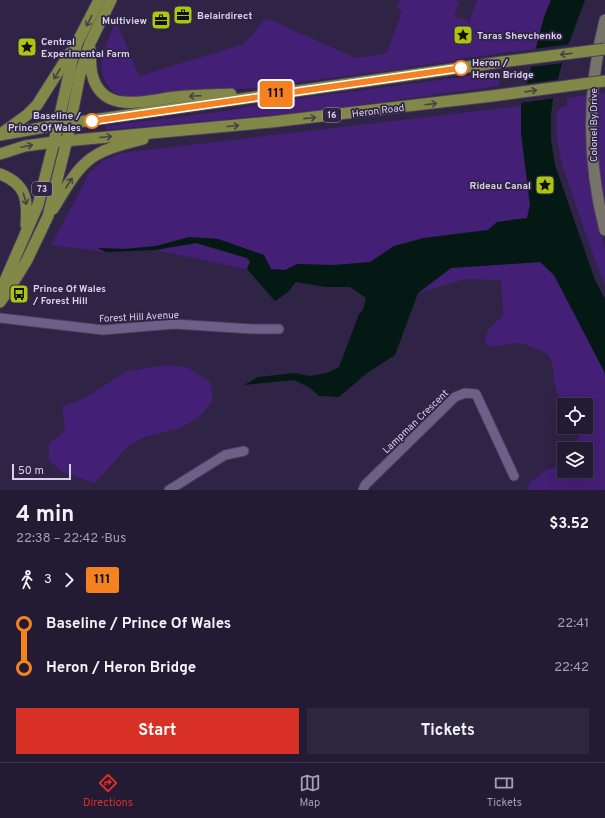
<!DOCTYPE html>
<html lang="en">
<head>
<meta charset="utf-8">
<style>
  body { margin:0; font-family:Overpass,sans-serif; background:#2f2740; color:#f1f3f6; height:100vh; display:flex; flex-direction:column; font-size:15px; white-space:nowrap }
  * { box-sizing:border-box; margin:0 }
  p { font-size:13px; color:#a3a1ac }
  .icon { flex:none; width:22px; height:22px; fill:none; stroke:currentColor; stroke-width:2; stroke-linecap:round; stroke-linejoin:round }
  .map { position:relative; height:490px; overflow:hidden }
  .drawer { display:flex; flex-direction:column; background:#231a34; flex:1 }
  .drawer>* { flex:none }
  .badge { padding:0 8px; border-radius:3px; font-size:14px; line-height:26px }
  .controls { position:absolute; left:557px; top:398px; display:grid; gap:8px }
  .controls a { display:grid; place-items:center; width:36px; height:36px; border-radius:0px; background:#231a34; box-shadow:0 4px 16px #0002,0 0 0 1px #40384f; font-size:20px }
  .scale { position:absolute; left:12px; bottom:10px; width:59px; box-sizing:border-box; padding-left:4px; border:2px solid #d7d0e7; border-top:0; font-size:11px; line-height:14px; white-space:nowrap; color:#d7d0e7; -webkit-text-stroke:3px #2f2346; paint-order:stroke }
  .map>.badge { position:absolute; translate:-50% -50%; box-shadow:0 0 0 2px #fff }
  .legs { display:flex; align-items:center; gap:6px; height:44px; padding:0 16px; font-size:13px }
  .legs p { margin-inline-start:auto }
  .overview { display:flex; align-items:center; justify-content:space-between; height:68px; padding:0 16px }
  h1 { font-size:22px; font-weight:700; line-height:30px }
  .cta { display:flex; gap:8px; margin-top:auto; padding:8px 16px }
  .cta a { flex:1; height:46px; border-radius:0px; background:#d93025; color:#fff; font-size:16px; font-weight:700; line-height:46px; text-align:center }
  .cta a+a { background:#2f2740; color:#f1f3f6 }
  ul { padding:0 16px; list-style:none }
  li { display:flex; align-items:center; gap:14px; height:44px; font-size:15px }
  li i { display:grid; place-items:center; width:6px; height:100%; margin:0 5px; background:currentColor }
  li i::after { content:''; width:10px; height:10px; margin:-5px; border:3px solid; border-radius:50%; background:#231a34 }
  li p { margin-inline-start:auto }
  li:first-child i { background:linear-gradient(#0000 50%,currentColor 0) }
  li:last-child i { background:linear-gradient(currentColor 50%,#0000 0) }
  .dock { display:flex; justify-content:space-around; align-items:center; height:56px; border-top:1px solid #40384f; background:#231a34; font-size:11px; color:#a3a1ac }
  .dock a { display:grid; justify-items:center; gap:2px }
  .dock .on { color:#d93025 }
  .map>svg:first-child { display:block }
</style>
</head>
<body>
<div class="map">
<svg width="605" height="490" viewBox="0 0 605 490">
  <rect width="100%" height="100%" fill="#2f2346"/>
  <g fill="#441f76">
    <path d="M400 0H454L459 2 454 17 468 20V26L477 0H551L544 17 535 49 457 59 455 61 409 67 402 69 252 88 145 96C136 96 122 97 114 92 111 90 108 86 106 83 95 63 108 40 116 21L139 76 244 44 266 18 356 58 387 53 402 11 396 7Z"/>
    <polygon points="500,72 499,86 324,110 106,130 106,126 233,110 264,103"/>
    <path d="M605 93V199C597 164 598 129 598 94Z"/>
    <polygon points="586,95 587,162 592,198 605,249 605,285 600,274 562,165 557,138 557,112 560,108 567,106 567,98"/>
    <polygon points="521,106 521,133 530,205 527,218 497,222 488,230 424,238 394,246 371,262 334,265 297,264 285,270 271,269 264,255 218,239 189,237 156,246 124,249 98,248 106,252 51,245 83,186 88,174 102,161 121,153"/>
    <polygon points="196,243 247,258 250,261 247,269 155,250"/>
    <polygon points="540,262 554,275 605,373 605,490 528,490 529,483 546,470 551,468 564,468 564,471 586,471 586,449 576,449 579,435 576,427 586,427 586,405 565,405 557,393 554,382 554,372 550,358 547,354 528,345 514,343 492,347 487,345 485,341 488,330 503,315 501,280 466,279 418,293 451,268"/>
    <polygon points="167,365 187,367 210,382 213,400 199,417 182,427 145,437 130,444 95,483 62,472 49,460 49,443 65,431 62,407 88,396 127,371"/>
  </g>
  <polygon fill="#041914" points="551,0 585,0 563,59 553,99 551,115 551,140 555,165 581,240 595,280 605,299 605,373 554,275 540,262 451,268 418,293 395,355 367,373 339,397 319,396 310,388 294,380 244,385 258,377 295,373 310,376 327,373 339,367 359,314 363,310 366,298 350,287 325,287 296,282 287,293 275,301 247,269 250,262 247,258 196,243 155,250 106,252 97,248 124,249 156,246 189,237 218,239 264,255 271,269 285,270 297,264 334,265 370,262 394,246 424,238 488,230 497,222 527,218 530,205 521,133 521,106 544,17"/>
  <g fill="#2f2346">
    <polygon points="571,44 565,63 529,67 533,49"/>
    <polygon points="561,79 556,98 520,103 525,84"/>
  </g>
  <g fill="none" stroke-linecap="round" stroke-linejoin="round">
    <g stroke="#493d5c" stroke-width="11">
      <g id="minor">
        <polyline points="0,318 103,330 174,324 252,329 279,329"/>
        <polyline points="169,490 225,455 244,451"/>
        <polyline points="363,490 365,485 455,397 465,393 476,394 514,476"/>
      </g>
    </g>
    <g stroke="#493d5c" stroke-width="13">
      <path id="secondary" d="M605 20C587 90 587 161 605 230"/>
    </g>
    <g stroke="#493d5c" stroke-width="13">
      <g id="primary">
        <path d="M90 49C91 58 90 66 92 74 102 116 146 100 176 97 194 95 213 95 231 94"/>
        <polyline points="2,133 27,115 37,105 70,53"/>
        <polyline points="0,135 57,125 502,62"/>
        <polyline points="0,154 25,146 54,142 271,122 492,96"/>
        <path d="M0 174C26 184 28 199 26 225"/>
        <path d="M53 209C66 189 77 165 98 154 112 146 128 143 143 139"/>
        <polyline points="0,292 38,205 54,142 73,56 78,41 99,0"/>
        <polyline points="0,302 8,291 27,260 48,216 67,140 80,74 90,43 111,0"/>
      </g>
    </g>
    <use href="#minor" stroke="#6c6088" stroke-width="9"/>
    <use href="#secondary" stroke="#767468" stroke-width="11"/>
    <use href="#primary" stroke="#818848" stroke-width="11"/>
    <g stroke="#493d5c" stroke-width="13" stroke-linecap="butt">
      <g id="primary-bridge">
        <polyline points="502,62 605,49"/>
        <polyline points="492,96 605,81"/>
      </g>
    </g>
    <use href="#primary-bridge" stroke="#818848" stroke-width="11"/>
  </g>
  <defs><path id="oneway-shaft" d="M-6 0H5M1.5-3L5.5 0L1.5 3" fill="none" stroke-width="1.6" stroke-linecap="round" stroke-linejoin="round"/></defs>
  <g stroke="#484147">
    <use href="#oneway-shaft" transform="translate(89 21) rotate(117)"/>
    <use href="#oneway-shaft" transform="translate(566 54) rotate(173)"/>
    <use href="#oneway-shaft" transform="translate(57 74) rotate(122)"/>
    <use href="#oneway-shaft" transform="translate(531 91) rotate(-8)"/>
    <use href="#oneway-shaft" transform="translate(195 96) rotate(177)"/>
    <use href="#oneway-shaft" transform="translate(431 104) rotate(-7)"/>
    <use href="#oneway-shaft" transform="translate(310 118) rotate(-6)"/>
    <use href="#oneway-shaft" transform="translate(233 126) rotate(-5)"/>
    <use href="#oneway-shaft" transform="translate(106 137) rotate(-5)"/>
    <use href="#oneway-shaft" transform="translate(27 146) rotate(-12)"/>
    <use href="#oneway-shaft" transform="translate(69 183) rotate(-57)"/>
    <use href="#oneway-shaft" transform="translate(25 199) rotate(74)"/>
  </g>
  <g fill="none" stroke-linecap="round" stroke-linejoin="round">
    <g stroke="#fff" stroke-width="9">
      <polyline id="line-1" points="92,121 461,68"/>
    </g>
    <use href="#line-1" stroke="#f58220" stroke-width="6"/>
  </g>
  <defs>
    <g id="office-square" transform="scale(1)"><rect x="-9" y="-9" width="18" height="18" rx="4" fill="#adc60c" stroke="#2f2346"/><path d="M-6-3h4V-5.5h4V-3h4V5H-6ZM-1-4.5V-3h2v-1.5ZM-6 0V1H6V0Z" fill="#111"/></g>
    <g id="sight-square" transform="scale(1)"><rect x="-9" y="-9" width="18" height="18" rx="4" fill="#adc60c" stroke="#2f2346"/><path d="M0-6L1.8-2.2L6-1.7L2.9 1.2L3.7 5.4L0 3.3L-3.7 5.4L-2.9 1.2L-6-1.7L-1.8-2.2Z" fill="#111"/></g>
    <g id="bus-square" transform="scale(1)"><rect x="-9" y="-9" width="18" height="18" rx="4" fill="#adc60c" stroke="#2f2346"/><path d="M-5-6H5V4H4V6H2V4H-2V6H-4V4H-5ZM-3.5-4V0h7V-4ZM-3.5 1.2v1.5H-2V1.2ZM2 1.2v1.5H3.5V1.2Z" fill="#111"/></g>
  </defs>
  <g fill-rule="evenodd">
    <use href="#office-square" x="183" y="15"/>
    <use href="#office-square" x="161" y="20"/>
    <use href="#sight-square" x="463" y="35"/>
    <use href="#sight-square" x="27" y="47"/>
    <use href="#sight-square" x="545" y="185"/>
    <use href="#bus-square" x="19" y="294"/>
  </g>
  <g fill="#fff" stroke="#f58220" stroke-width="2">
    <circle cx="461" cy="68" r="7"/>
    <circle cx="92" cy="121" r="7"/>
  </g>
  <g text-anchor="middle" stroke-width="3.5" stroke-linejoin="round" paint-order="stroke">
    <g fill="#2f2346" stroke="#a59cb7" stroke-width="1">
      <rect x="323" y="108" width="18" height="14" rx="3"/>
      <rect x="32" y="182" width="20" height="14" rx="3"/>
    </g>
    <g font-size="9" font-weight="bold" fill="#d7d0e7">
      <text x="332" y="118">16</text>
      <text x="42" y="192">73</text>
    </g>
    <g font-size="10" font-weight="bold" fill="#d7d0e7" stroke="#2f2346" text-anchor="start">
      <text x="197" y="19">Belairdirect</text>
      <text x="147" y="24" text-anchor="end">Multiview</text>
      <text x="477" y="39">Taras Shevchenko</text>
      <text x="41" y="45">Central<tspan x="41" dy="12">Experimental Farm</tspan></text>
      <text x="531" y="189" text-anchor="end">Rideau Canal</text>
      <text x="33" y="292">Prince Of Wales<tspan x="33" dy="12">/ Forest Hill</tspan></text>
    </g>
    <g font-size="10" font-weight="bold" fill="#d7d0e7" stroke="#2f2346" text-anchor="start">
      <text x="472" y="66">Heron /<tspan x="472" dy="12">Heron Bridge</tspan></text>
      <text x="81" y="119" text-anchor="end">Baseline /<tspan x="81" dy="12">Prince Of Wales</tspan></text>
    </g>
    <g font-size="10" fill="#d7d0e7" stroke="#2f2346">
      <text transform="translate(378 110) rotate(-7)" y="4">Heron Road</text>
      <text transform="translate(593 125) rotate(-90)" y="4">Colonel By Drive</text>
      <text transform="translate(139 316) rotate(-3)" y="4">Forest Hill Avenue</text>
      <text transform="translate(415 421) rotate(-44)" y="4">Lampman Crescent</text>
    </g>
  </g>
</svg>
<div class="controls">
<a><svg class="icon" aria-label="locate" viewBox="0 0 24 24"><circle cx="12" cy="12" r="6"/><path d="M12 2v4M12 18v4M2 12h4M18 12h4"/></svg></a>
<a><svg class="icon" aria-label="layers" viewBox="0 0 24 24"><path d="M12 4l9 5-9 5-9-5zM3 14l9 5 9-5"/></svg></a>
</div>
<div class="scale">50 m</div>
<b class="badge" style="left:276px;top:94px;background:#f58220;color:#111">111</b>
</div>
<section class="drawer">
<div class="overview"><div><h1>4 min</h1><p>22:38 – 22:42 · Bus</p></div><b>$3.52</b></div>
<div class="legs"><svg class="icon" aria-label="walk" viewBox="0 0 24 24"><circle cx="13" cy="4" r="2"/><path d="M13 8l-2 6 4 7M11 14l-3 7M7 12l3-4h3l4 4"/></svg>3<svg class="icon" aria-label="forward" viewBox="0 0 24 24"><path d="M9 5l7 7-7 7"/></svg><b class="badge" style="background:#f58220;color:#111">111</b></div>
<ul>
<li><i style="color:#f58220"></i><b>Baseline / Prince Of Wales</b><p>22:41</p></li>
<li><i style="color:#f58220"></i><b>Heron / Heron Bridge</b><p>22:42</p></li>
</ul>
<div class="cta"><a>Start</a><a>Tickets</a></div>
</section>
<nav class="dock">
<a class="on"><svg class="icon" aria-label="directions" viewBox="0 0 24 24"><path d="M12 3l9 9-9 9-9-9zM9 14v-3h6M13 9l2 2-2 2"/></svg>Directions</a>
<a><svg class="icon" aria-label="map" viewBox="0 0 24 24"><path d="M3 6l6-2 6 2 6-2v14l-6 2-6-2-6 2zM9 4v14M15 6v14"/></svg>Map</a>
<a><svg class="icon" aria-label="tickets" viewBox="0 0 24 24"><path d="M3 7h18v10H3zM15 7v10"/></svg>Tickets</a>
</nav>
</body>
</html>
